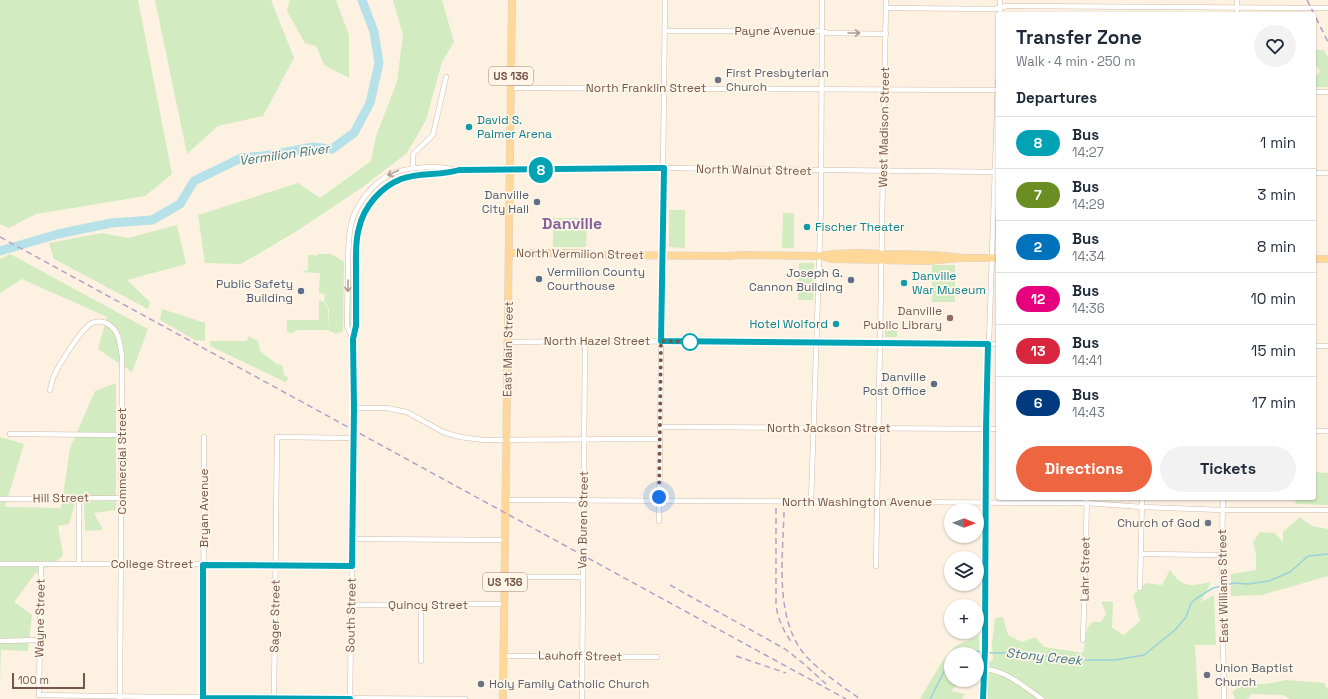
<!DOCTYPE html>
<html lang="en">
<head>
<meta charset="utf-8">
<style>
  body { margin:0; font-family:"Space Grotesk",sans-serif; background:#f2f2f3; color:#1f2937; height:100vh; display:flex; flex-direction:column; font-size:15px; white-space:nowrap }
  * { box-sizing:border-box; margin:0 }
  p { font-size:13px; color:#747a83 }
  .icon { flex:none; width:22px; height:22px; fill:none; stroke:currentColor; stroke-width:2; stroke-linecap:round; stroke-linejoin:round }
  .map { position:relative; flex:1; overflow:hidden }
  .details { position:absolute; left:996px; top:12px; width:320px; height:488px; display:flex; flex-direction:column; background:#fff; border-radius:4px; box-shadow:0 1px 3px #0004 }
  .details>* { flex:none }
  .badge { padding:0 8px; border-radius:13px; font-size:14px; line-height:26px }
  .needle { width:26px; rotate:91deg }
  .buttons { position:absolute; left:944px; top:503px; display:grid; gap:8px }
  .buttons a { display:grid; place-items:center; width:40px; height:40px; border-radius:50%; background:#fff; box-shadow:0 1px 3px #0004; font-size:20px }
  .scale { position:absolute; left:12px; bottom:10px; width:73px; box-sizing:border-box; padding-left:4px; border:2px solid #765747; border-top:0; font-size:11px; line-height:14px; white-space:nowrap; color:#765747; -webkit-text-stroke:3px #fff6ea; paint-order:stroke }
  .you { position:absolute; width:20px; height:20px; margin:-10px; border:3px solid #fff; border-radius:50%; background:#1a73e8; box-shadow:0 0 0 6px #1a73e833 }
  .map>.badge { position:absolute; translate:-50% -50%; box-shadow:0 0 0 2px #fff }
  h2 { padding:0 20px; font-size:15px; line-height:36px }
  .round { display:grid; place-items:center; flex:none; width:42px; height:42px; border-radius:21px; background:#f2f2f3 }
  .headline { display:flex; align-items:center; justify-content:space-between; height:68px; padding:0 20px }
  h1 { font-size:19px; font-weight:700; line-height:30px }
  .cta { display:flex; gap:8px; margin-top:auto; padding:8px 20px }
  .cta a { flex:1; height:46px; border-radius:24px; background:#ee6541; color:#fff; font-size:16px; font-weight:700; line-height:46px; text-align:center }
  .cta a+a { background:#f2f2f3; color:#1f2937 }
  ul { padding:0; list-style:none }
  li { display:flex; align-items:center; gap:12px; height:52px; padding:0 20px; border-top:1px solid #e0e1e3 }
  li div { flex:1 }
  li b { display:block; font-size:15px }
  li em { font-style:normal }
  li .badge { min-width:44px; font-weight:700; text-align:center }
  .map>svg:first-child { display:block }
</style>
</head>
<body>
<div class="map">
<svg width="1328" height="699" viewBox="0 0 1328 699">
  <rect width="100%" height="100%" fill="#fdf2e2"/>
  <g fill="#d2ebc0">
    <polygon points="0,0 138,0 172,174 145,196 36,214 9,228 0,224"/>
    <polygon points="155,0 271,0 294,58 263,116 218,126 187,154"/>
    <polygon points="290,0 336,0 349,35 349,78 324,65 316,46 305,43 287,11"/>
    <polygon points="393,0 442,0 454,42 442,62 426,120 407,153 364,186 297,231 241,264 205,263 198,215 298,183 320,198 371,161 376,136 397,82 403,35"/>
    <polygon points="1314,50 1324,50 1328,57 1328,87 1314,87 1314,75 1318,74 1320,71 1314,63"/>
    <polygon points="669,210 685,210 685,248 669,247"/>
    <polygon points="783,213 794,213 794,248 782,248"/>
    <polygon points="553,218 587,218 586,247 553,247"/>
    <polygon points="177,225 186,264 127,280 150,302 148,309 54,259 49,243 102,233 128,238"/>
    <polygon points="10,254 148,329 132,372 98,349 107,317 22,279 0,293 0,259"/>
    <polygon points="318,254 331,254 344,262 343,331 336,334 328,330 297,330 293,333 287,332 287,320 319,320 319,300 324,302 328,309 328,328 329,309 324,301 325,294 319,293 320,273 303,272 303,271 308,270 308,255 314,255 316,256"/>
    <polygon points="351,262 352,286 354,299 354,325 351,327 349,325"/>
    <polygon points="799,263 814,263 813,300 798,300"/>
    <rect x="932" y="265" width="23" height="37"/>
    <polygon points="162,309 205,323 205,341 195,340 160,320"/>
    <rect x="885" y="325" width="12" height="12"/>
    <polygon points="248,336 258,341 260,351 277,364 282,365 284,375 289,378 285,382 210,346 210,341 247,341"/>
    <polygon points="116,383 116,510 94,513 103,530 85,531 84,497 77,496 69,524 58,526 63,555 52,566 44,568 35,574 14,602 32,615 28,651 1,650 0,684 0,437 24,444 5,507 61,508 70,448 95,391"/>
    <polygon points="1314,472 1328,473 1328,505 1296,504 1294,498 1314,498"/>
    <polygon points="1300,517 1312,526 1328,529 1328,576 1262,595 1231,596 1231,574 1256,570 1256,555 1253,542 1260,532 1275,533 1283,542 1283,532"/>
    <path d="M1170 570C1183 589 1191 586 1211 582L1201 602 1214 595 1216 645H1195L1198 699H983L985 663 993 660 992 644 995 618 1003 617 1008 635 1022 642 1035 637 1044 647 1083 653 1087 629 1092 622H1101L1106 614 1101 601 1113 602 1112 628 1124 635 1140 621 1133 595 1146 583 1162 585Z"/>
    <polygon points="979,636 980,660 977,662 977,654 951,654 951,680 961,680 960,683 951,691 965,694 962,699 920,699 943,660 955,646"/>
    <polygon points="1286,680 1324,683 1328,690 1328,699 1290,699 1283,695 1252,694 1247,699 1235,699 1232,692 1243,684 1266,684"/>
  </g>
  <g fill="none" stroke-linecap="round" stroke-linejoin="round">
    <g stroke="#9bd1da" stroke-width="1.5">
      <polyline points="962,654 966,652 976,651 993,653 1033,653 1062,660 1115,660 1144,655 1175,630 1186,617 1191,603 1197,598 1213,588 1234,583 1248,584 1269,581 1290,572 1308,556 1328,554"/>
      <polyline points="930,699 947,666 951,662"/>
    </g>
    <polyline stroke="#b6e1e8" stroke-width="9" points="0,251 58,234 111,223 152,220 180,204 194,181 241,158 271,155 313,147 332,149 354,133 370,103 379,63 374,32 362,0"/>
    <g stroke="#d1bbab" stroke-width="5.5">
      <g id="minor">
        <polyline points="886,8 994,9 1007,6 1328,8"/>
        <polyline points="1000,14 1000,0"/>
        <polyline points="1237,14 1237,0"/>
        <polyline points="665,31 817,31 829,33 886,34"/>
        <polyline points="511,88 998,90"/>
        <polyline points="1314,92 1328,92"/>
        <polyline points="413,168 413,154 433,135 446,77"/>
        <polyline points="1314,173 1328,173"/>
        <path d="M353 339 347 326C347 307 348 287 348 268 348 254 348 239 351 225 353 214 359 204 366 195 384 172 402 168 430 167 440 167 448 168 458 170"/>
        <polyline points="508,342 596,341 998,344"/>
        <polyline points="1314,346 1328,346"/>
        <path d="M50 390C51 386 52 382 53 378 58 366 81 329 92 323 99 320 107 322 112 327 120 334 120 346 122 356L120 698"/>
        <polyline points="354,408 387,408 407,412 443,432 460,437 483,440 660,439"/>
        <polyline points="660,427 998,429"/>
        <polyline points="1314,431 1328,431"/>
        <polyline points="10,434 122,435"/>
        <path d="M1223 498C1221 565 1223 632 1224 699"/>
        <polyline points="0,499 122,498"/>
        <polyline points="506,500 1087,503 1142,507 1222,510 1328,510"/>
        <polyline points="811,502 821,206 822,0"/>
        <polyline points="659,521 665,0"/>
        <polyline points="353,539 505,540"/>
        <polyline points="1141,554 1222,555"/>
        <polyline points="0,564 221,564 352,566"/>
        <polyline points="79,564 79,498"/>
        <polyline points="41,565 39,695 161,697 465,699"/>
        <polyline points="876,566 886,0"/>
        <polyline points="505,577 582,577"/>
        <polyline points="1140,588 1142,498"/>
        <polyline points="352,605 505,604"/>
        <polyline points="1083,640 1087,498"/>
        <polyline points="0,641 39,640"/>
        <polyline points="504,656 657,657"/>
        <polyline points="421,661 421,605"/>
        <path d="M985 669C1007 671 1024 687 1042 699"/>
        <polyline points="274,698 277,437 353,438"/>
        <polyline points="203,699 204,437"/>
        <path d="M350 699 354 408 353 339 356 326C356 308 356 291 356 274 356 244 356 216 379 194 385 188 393 182 401 179 420 171 440 176 459 170L664 168 998 172"/>
        <polyline points="582,699 585,341"/>
        <polyline points="983,699 985,648 986,429 998,81"/>
      </g>
    </g>
    <g stroke="#dbd3cf" stroke-width="8">
      <g id="primary">
        <path d="M509 253H580L595 255 728 256 741 255 819 256C840 252 861 253 881 254 908 254 935 254 962 258"/>
        <polyline points="821,256 831,259 927,261 962,258 998,258"/>
        <polyline points="1314,259 1328,259"/>
        <polyline points="503,699 512,0"/>
      </g>
    </g>
    <use href="#minor" stroke="#fff" stroke-width="4.5"/>
    <use href="#primary" stroke="#ffd798" stroke-width="7"/>
    <g stroke="#b5a0c7" stroke-width="1.5" stroke-dasharray="6 4" stroke-linecap="butt">
      <polyline points="1307,0 1328,42"/>
      <polyline points="0,237 846,699"/>
      <path d="M776 508V605C778 620 784 632 793 644"/>
      <path d="M784 512C783 557 774 618 805 655 819 671 842 686 860 699"/>
      <polyline points="670,585 785,649 804,664 826,684"/>
      <polyline points="736,656 786,673"/>
    </g>
  </g>
  <defs><path id="oneway-shaft" d="M-6 0H5M1.5-3L5.5 0L1.5 3" fill="none" stroke-width="1.6" stroke-linecap="round" stroke-linejoin="round"/></defs>
  <g stroke="#ad9a91">
    <use href="#oneway-shaft" transform="translate(854 33)"/>
    <use href="#oneway-shaft" transform="translate(393 173) rotate(154)"/>
    <use href="#oneway-shaft" transform="translate(348 286) rotate(91)"/>
  </g>
  <g fill="none" stroke-linecap="round" stroke-linejoin="round">
    <g stroke="#fff" stroke-width="9">
      <path id="line" d="M350 699 203 698V565L352 566 354 408 353 339 356 326C356 307 356 289 356 271 356 257 355 241 359 228 364 206 381 187 401 179 420 172 440 176 459 170L657 168H664L661 341 988 344 986 429 985 648 983 699"/>
    </g>
    <use href="#line" stroke="#00a3b4" stroke-width="6"/>
    <polyline stroke="#765747" stroke-width="4" stroke-dasharray="0 7.2" points="659,497 661,341 691,342 690,342"/>
  </g>
  <g fill="#6b7280" stroke="#fff6ea" stroke-width="1.5">
    <circle cx="718" cy="80" r="4"/>
    <circle cx="1208" cy="523" r="4"/>
    <circle cx="1207" cy="675" r="4"/>
    <circle cx="481" cy="684" r="4"/>
  </g>
  <g fill="#0f9aa8" stroke="#fff6ea" stroke-width="1.5">
    <circle cx="469" cy="127" r="4"/>
    <circle cx="807" cy="227" r="4"/>
    <circle cx="904" cy="283" r="4"/>
    <circle cx="836" cy="324" r="4"/>
  </g>
  <g fill="#5c6f8a" stroke="#fff6ea" stroke-width="1.5">
    <circle cx="537" cy="202" r="4"/>
    <circle cx="539" cy="279" r="4"/>
    <circle cx="851" cy="280" r="4"/>
    <circle cx="301" cy="291" r="4"/>
    <circle cx="934" cy="384" r="4"/>
  </g>
  <circle fill="#8d6e63" stroke="#fff6ea" stroke-width="1.5" cx="950" cy="318" r="4"/>
  <circle fill="#fff" stroke="#00a3b4" stroke-width="2" cx="690" cy="342" r="8"/>
  <g text-anchor="middle" stroke-width="3.5" stroke-linejoin="round" paint-order="stroke">
    <g fill="#fff6ea" stroke="#9f8778" stroke-width="1">
      <rect x="489" y="67" width="44" height="18" rx="3"/>
      <rect x="483" y="573" width="44" height="18" rx="3"/>
    </g>
    <g font-size="11" font-weight="bold" fill="#765747">
      <text x="511" y="80">US 136</text>
      <text x="505" y="586">US 136</text>
    </g>
    <g font-size="12" fill="#765747" stroke="#fff6ea">
      <text x="775" y="35">Payne Avenue</text>
      <text x="646" y="92">North Franklin Street</text>
      <text transform="translate(884 127) rotate(-89)" y="4">West Madison Street</text>
      <text transform="translate(754 170) rotate(1)" y="4">North Walnut Street</text>
      <text transform="translate(580 254) rotate(1)" y="4">North Vermilion Street</text>
      <text x="597" y="345">North Hazel Street</text>
      <text transform="translate(508 349) rotate(-89)" y="4">East Main Street</text>
      <text x="829" y="432">North Jackson Street</text>
      <text transform="translate(122 461) rotate(-90)" y="4">Commercial Street</text>
      <text transform="translate(61 498) rotate(-1)" y="4">Hill Street</text>
      <text x="857" y="506">North Washington Avenue</text>
      <text transform="translate(204 508) rotate(-90)" y="4">Bryan Avenue</text>
      <text transform="translate(583 520) rotate(-89)" y="4">Van Buren Street</text>
      <text x="152" y="568">College Street</text>
      <text transform="translate(1085 569) rotate(-89)" y="4">Lahr Street</text>
      <text transform="translate(1223 586) rotate(-91)" y="4">East Williams Street</text>
      <text x="428" y="609">Quincy Street</text>
      <text transform="translate(351 615) rotate(-89)" y="4">South Street</text>
      <text transform="translate(275 616) rotate(-89)" y="4">Sager Street</text>
      <text transform="translate(40 618) rotate(-89)" y="4">Wayne Street</text>
      <text transform="translate(580 656) rotate(1)" y="4">Lauhoff Street</text>
    </g>
    <g font-size="12" fill="#5b616d" stroke="#fff6ea" text-anchor="start">
      <text x="726" y="77">First Presbyterian<tspan x="726" dy="14">Church</tspan></text>
      <text x="1200" y="527" text-anchor="end">Church of God</text>
      <text x="1215" y="672">Union Baptist<tspan x="1215" dy="14">Church</tspan></text>
      <text x="489" y="688">Holy Family Catholic Church</text>
    </g>
    <g font-size="12" fill="#0d838f" stroke="#fff6ea" text-anchor="start">
      <text x="477" y="124">David S.<tspan x="477" dy="14">Palmer Arena</tspan></text>
      <text x="815" y="231">Fischer Theater</text>
      <text x="912" y="280">Danville<tspan x="912" dy="14">War Museum</tspan></text>
      <text x="828" y="328" text-anchor="end">Hotel Wolford</text>
    </g>
    <g font-size="12" fill="#4e5e75" stroke="#fff6ea" text-anchor="end">
      <text x="529" y="199">Danville<tspan x="529" dy="14">City Hall</tspan></text>
      <text x="547" y="276" text-anchor="start">Vermilion County<tspan x="547" dy="14">Courthouse</tspan></text>
      <text x="843" y="277">Joseph G.<tspan x="843" dy="14">Cannon Building</tspan></text>
      <text x="293" y="288">Public Safety<tspan x="293" dy="14">Building</tspan></text>
      <text x="926" y="381">Danville<tspan x="926" dy="14">Post Office</tspan></text>
    </g>
    <g font-size="12" fill="#785e54" stroke="#fff6ea" text-anchor="end">
      <text x="942" y="315">Danville<tspan x="942" dy="14">Public Library</tspan></text>
    </g>
    <g font-size="13" font-style="italic" fill="#3d7984" stroke="#fff6ea">
      <text transform="translate(284 154) rotate(-8)" y="5">Vermilion River</text>
      <text transform="translate(1044 656) rotate(6)" y="5">Stony Creek</text>
    </g>
    <g font-size="16" font-weight="bold" fill="#87629a" stroke="#fff6ea">
      <text x="572" y="229">Danville</text>
    </g>
  </g>
</svg>
<div class="buttons">
<a><svg class="needle" viewBox="-14 -14 28 28"><path d="M0-13l5 13h-10z" fill="#e53935"/><path d="M0 13l5-13h-10z" fill="#747a83"/></svg></a>
<a><svg class="icon" aria-label="layers" viewBox="0 0 24 24"><path d="M12 4l9 5-9 5-9-5zM3 14l9 5 9-5"/></svg></a>
<a>+</a>
<a>−</a>
</div>
<div class="scale">100 m</div>
<div class="you" style="left:659px;top:497px"></div>
<b class="badge" style="left:541px;top:170px;background:#00a3b4;color:#fff">8</b>
<section class="details">
<div class="headline"><div><h1>Transfer Zone</h1><p>Walk · 4 min · 250 m</p></div><a class="round"><svg class="icon" aria-label="heart" viewBox="0 0 24 24"><path d="M12 20l-8-8c-3-5 5-10 8-4 3-6 11-1 8 4z"/></svg></a></div>
<h2>Departures</h2>
<ul>
<li><span class="badge" style="background:#00a3b4;color:#fff">8</span><div><b>Bus</b><p>14:27</p></div><em>1 min</em></li>
<li><span class="badge" style="background:#6b8e23;color:#fff">7</span><div><b>Bus</b><p>14:29</p></div><em>3 min</em></li>
<li><span class="badge" style="background:#0072bc;color:#fff">2</span><div><b>Bus</b><p>14:34</p></div><em>8 min</em></li>
<li><span class="badge" style="background:#e6007e;color:#fff">12</span><div><b>Bus</b><p>14:36</p></div><em>10 min</em></li>
<li><span class="badge" style="background:#d7263d;color:#fff">13</span><div><b>Bus</b><p>14:41</p></div><em>15 min</em></li>
<li><span class="badge" style="background:#003b80;color:#fff">6</span><div><b>Bus</b><p>14:43</p></div><em>17 min</em></li>
</ul>
<div class="cta"><a>Directions</a><a>Tickets</a></div>
</section>
</div>
</body>
</html>
